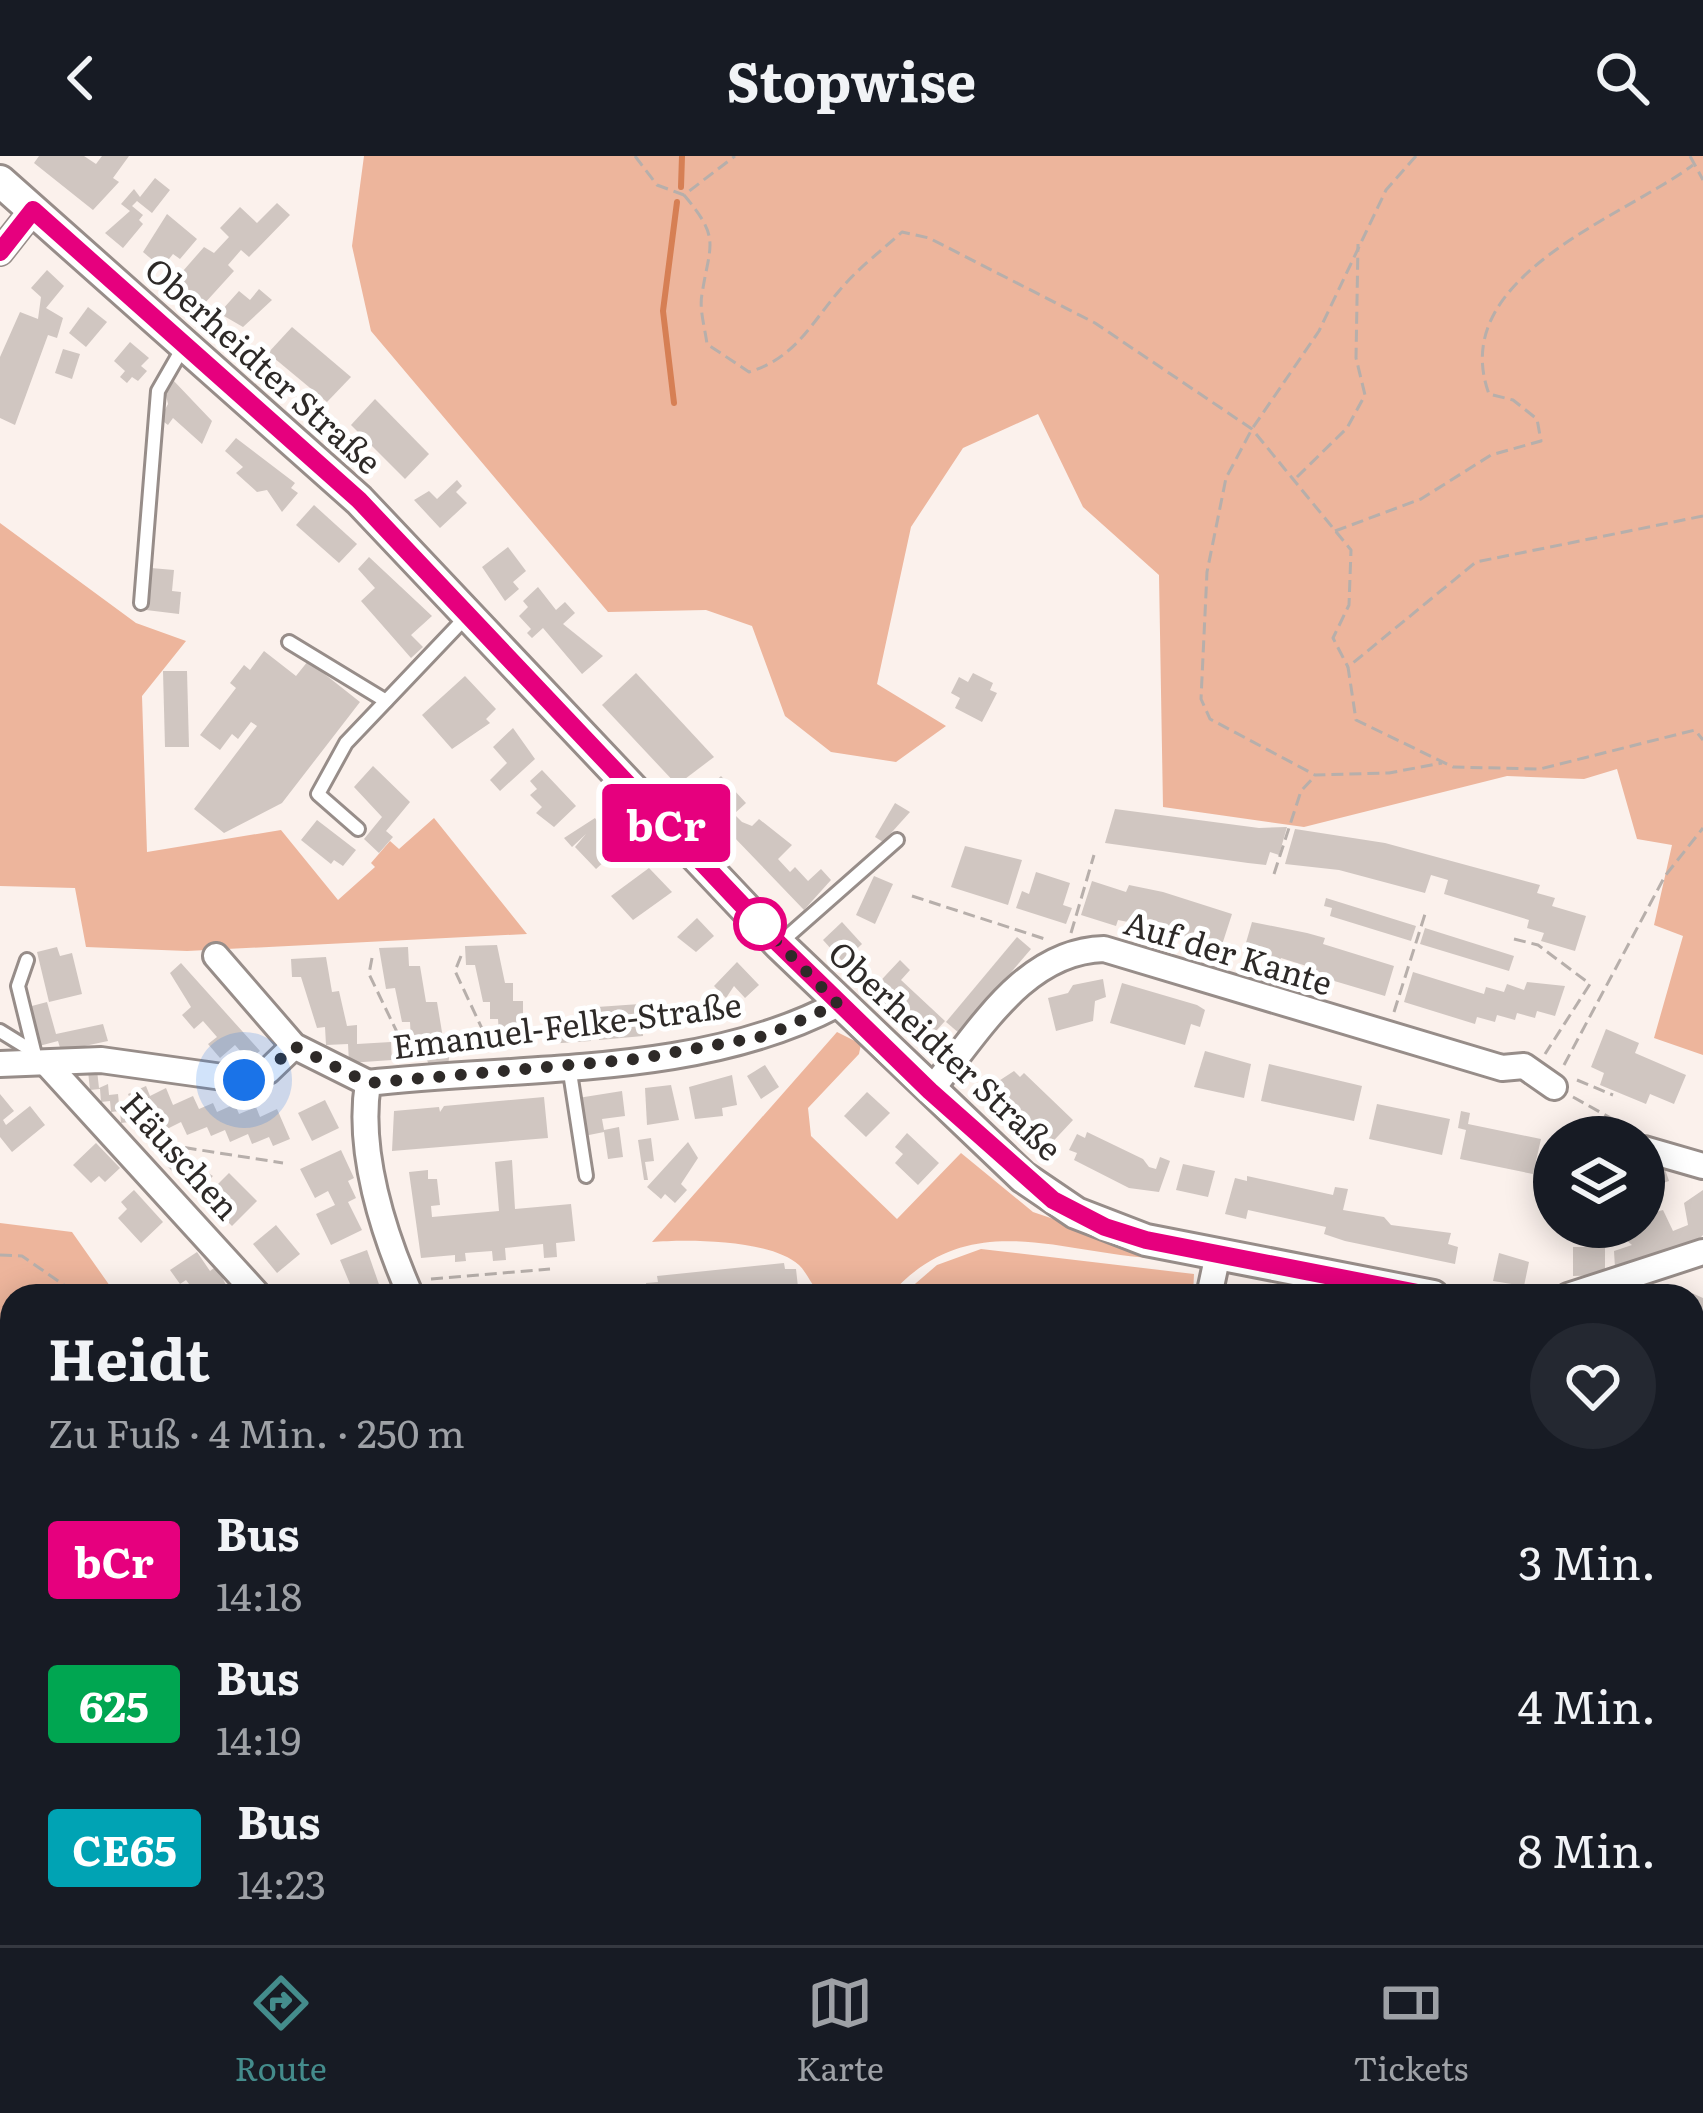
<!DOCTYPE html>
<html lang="de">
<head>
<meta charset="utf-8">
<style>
  body { margin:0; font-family:Literata,serif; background:#242831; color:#f1f3f6; height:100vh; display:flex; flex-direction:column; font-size:45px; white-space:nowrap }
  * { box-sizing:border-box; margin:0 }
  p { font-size:39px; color:#9ea1a6 }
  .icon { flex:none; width:66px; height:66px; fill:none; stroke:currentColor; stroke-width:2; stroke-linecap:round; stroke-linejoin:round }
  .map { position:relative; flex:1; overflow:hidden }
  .sheet { position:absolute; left:0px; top:1128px; width:1704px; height:663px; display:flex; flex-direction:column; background:#171b24; border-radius:36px 36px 0 0; box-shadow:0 6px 30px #0003 }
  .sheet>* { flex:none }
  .badge { padding:0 24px; border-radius:9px; font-size:42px; line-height:78px }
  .buttons { position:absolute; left:1533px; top:960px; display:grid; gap:24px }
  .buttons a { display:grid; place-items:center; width:132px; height:132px; border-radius:50%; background:#171b24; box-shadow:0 6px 30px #0003; font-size:60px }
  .you { position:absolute; width:60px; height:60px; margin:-30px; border:9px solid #fff; border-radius:50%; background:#1a73e8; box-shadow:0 0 0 18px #1a73e833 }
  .map>.badge { position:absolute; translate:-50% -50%; box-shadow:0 0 0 6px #fff }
  .round { display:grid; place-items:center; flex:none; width:126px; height:126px; border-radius:63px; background:#242831 }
  .overview { display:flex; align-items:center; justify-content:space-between; height:204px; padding:0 48px }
  h1 { font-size:57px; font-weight:700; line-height:90px }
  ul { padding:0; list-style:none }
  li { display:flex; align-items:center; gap:36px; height:144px; padding:0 48px }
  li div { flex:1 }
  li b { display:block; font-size:45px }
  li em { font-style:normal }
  li .badge { min-width:132px; font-weight:700; text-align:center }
  header { display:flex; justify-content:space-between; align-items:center; height:156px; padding:0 48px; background:#171b24; font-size:54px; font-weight:700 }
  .tab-bar { display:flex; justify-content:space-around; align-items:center; height:168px; border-top:3px solid #363941; background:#171b24; font-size:33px; color:#9ea1a6 }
  .tab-bar a { display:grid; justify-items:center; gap:6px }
  .tab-bar .selected { color:#448c8c }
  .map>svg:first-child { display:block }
</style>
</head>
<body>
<header><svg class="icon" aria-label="back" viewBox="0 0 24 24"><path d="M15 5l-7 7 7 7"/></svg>Stopwise<svg class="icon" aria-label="search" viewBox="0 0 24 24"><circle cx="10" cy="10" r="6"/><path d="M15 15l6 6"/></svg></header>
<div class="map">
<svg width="1703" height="1789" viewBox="0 0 1703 1789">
  <rect width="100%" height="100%" fill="#fbf1ec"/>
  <g fill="#edb59c">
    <polygon points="364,0 1703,0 1703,899 1654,882 1683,780 1654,769 1672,689 1637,683 1617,613 1584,623 1507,620 1304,671 1163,651 1159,419 1083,351 1038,258 963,292 911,371 877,528 946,570 896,606 831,596 785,560 752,470 706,454 608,456 371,175 352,90"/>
    <polygon points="0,367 136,467 186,485 142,540 147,696 281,674 338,744 375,711 371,707 390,685 399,693 434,662 527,778 187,795 86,791 75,732 0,730"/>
    <path d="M837 876 861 888 859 898 808 952 811 980 897 1063 961 997 1033 1056 1171 1103C1065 1102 972 1045 889 1140H822C812 1131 808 1118 799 1109 770 1083 686 1083 652 1086Z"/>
    <polygon points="0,1067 72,1076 117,1140 12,1140 12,1779 1097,1779 1093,1789 0,1789"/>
    <polygon points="981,1093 1194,1118 1193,1138 901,1140 937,1109"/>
    <polygon points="1342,1779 1572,1779 1570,1789 1338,1789"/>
  </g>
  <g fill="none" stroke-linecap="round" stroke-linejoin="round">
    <g stroke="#d67f54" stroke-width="6">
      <polyline points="681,31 682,0"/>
      <polyline points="674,247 663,155 677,46"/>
      <polyline points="0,1740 12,1740"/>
      <polyline points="601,1779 615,1789"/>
    </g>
  </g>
  <g fill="#d0c6c1">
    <polygon points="39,0 84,0 96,8 102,0 129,0 113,22 119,26 93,54 34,7"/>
    <polygon points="155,22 170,34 152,57 137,45 132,50 143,59 139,64 143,68 123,92 105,77 130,55 121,48 134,33 140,41"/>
    <polygon points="277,47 290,59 249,101 241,94 228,109 234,115 204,148 176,123 204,91 214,97 229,81 220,72 240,51 257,67"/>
    <polygon points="167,58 197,83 180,103 173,98 162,112 143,96"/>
    <polygon points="47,114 64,130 46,152 63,162 57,182 48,179 15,269 0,262 0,201 20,156 38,163 41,141 31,132"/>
    <polygon points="259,133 272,144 243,171 224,160 222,154 239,135 250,144"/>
    <polygon points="88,151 107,166 86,191 69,177"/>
    <polygon points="292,171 351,221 327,246 268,197"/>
    <polygon points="130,186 149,202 141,210 147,215 138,225 132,221 127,227 120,221 125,215 114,205"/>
    <polygon points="63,193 80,198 72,223 55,217"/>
    <polygon points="172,223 212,265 202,288 173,262 168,269 160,263 168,248 164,231"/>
    <polygon points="375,243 429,298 405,323 351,269"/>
    <polygon points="236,282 295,327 291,332 298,337 282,356 267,334 257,336 236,317 243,311 225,295"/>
    <polygon points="457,324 462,330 456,336 467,347 440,372 414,344 429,335 437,343"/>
    <polygon points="314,349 357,388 339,407 296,369"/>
    <polygon points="508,391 526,415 513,426 519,433 505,445 482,411"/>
    <polygon points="369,401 432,460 411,479 423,491 411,502 361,445 375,432 358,413"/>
    <polygon points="151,412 174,414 172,435 181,436 179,458 146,454"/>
    <polygon points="538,431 556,454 565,446 575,457 563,468 603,500 582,518 543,472 532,482 527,477 531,473 519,460 528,451 523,445"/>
    <polygon points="264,495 296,520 308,505 360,546 282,647 224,677 194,653 257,570 251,566 238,583 232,578 220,594 200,579 236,532 230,527 244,509 250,514"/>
    <polygon points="163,515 187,515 189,591 165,591"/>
    <polygon points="636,517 714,601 677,629 602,549"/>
    <polygon points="973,517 993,527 990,534 997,537 982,566 955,552 960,542 951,537 959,521 968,526"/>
    <polygon points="465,520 496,553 486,563 490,567 452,593 422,559"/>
    <polygon points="513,572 535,603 500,635 490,624 507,607 493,591"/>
    <polygon points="373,610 410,646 386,675 393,681 379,697 364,683 382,661 354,631"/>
    <polygon points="542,614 576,650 554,671 536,657 542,651 530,639 537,633 530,625"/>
    <polygon points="721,620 746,647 734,658 742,666 752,670 759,663 792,689 778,703 790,716 795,711 808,725 821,713 831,724 804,754 706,652 699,640"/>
    <polygon points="895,647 910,656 883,686 875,681"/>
    <polygon points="1115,653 1259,672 1287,671 1279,699 1270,696 1266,709 1248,707 1105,687"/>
    <polygon points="595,662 616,695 596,713 575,691 586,678 572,691 564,682"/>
    <polygon points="317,664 356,694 343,710 334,704 331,708 301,684"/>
    <polygon points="1295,673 1385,687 1540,729 1537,737 1555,742 1552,750 1586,760 1575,795 1541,785 1544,777 1527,772 1529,764 1444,738 1448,724 1431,719 1425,737 1339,714 1285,708"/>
    <polygon points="965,690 1022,704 1008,749 951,731"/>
    <polygon points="649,712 672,736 633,764 611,740"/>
    <polygon points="1036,716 1070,727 1063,749 1072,752 1066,768 1016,752 1022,735 1029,738"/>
    <polygon points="874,720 893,728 875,768 856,759"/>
    <polygon points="1092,725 1126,736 1129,729 1163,736 1232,758 1221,792 1153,771 1118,764 1116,770 1081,759"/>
    <polygon points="1326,742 1416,770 1411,785 1330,760 1332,752 1324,750"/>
    <polygon points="697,762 714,780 696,796 677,781"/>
    <polygon points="842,766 862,788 843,806 823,784"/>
    <polygon points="1252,766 1307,777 1325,782 1323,788 1394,810 1385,840 1314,819 1316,813 1281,802 1278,808 1243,797"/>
    <polygon points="1425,772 1514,800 1509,815 1420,788"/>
    <polygon points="1017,781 1031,793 959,877 946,866"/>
    <polygon points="497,789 505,827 513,827 513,845 523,845 523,862 529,861 530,891 500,892 498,863 490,863 490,846 483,846 475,809 466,809 465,790"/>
    <polygon points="57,791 60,800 72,797 82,838 49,846 37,796"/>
    <polygon points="408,791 409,810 420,810 426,846 437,846 443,882 452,882 448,909 429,910 421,884 411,885 410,866 402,866 395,832 386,833 379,792"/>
    <polygon points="326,801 332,836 339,835 347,870 357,869 357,888 391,886 392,904 349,907 348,888 326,889 325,871 317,872 301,821 292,821 291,803"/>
    <polygon points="900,804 910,814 901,824 945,865 926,886 871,835"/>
    <polygon points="737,806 759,829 745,842 734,830 726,842 714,830"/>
    <polygon points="181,807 260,895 248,904 235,889 220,902 208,888 217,881 203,865 194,873 182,859 191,851 170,817"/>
    <polygon points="1413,816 1484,838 1486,831 1504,836 1507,828 1524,834 1527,826 1565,830 1555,860 1537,855 1535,862 1517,857 1515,864 1497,859 1495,866 1477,861 1475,868 1404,846"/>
    <polygon points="1103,823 1106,841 1095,845 1093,865 1056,875 1048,842 1068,837 1073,829"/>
    <polygon points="1122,827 1197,849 1205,854 1200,871 1191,868 1185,889 1110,867"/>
    <polygon points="47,846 56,878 103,868 108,885 61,895 58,885 39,890 28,851"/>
    <polygon points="640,848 643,880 599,884 597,851"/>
    <polygon points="589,867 591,885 547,888 546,871"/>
    <polygon points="1606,873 1639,887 1635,897 1686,919 1674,948 1650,938 1646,948 1600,929 1604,917 1591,911"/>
    <polygon points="1205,895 1251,908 1244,942 1194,931"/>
    <polygon points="1269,908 1362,930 1354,965 1261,945"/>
    <polygon points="765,909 779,931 761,943 747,920"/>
    <polygon points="97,914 99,932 108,928 109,939 118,938 119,948 127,947 130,966 121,967 120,955 111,956 110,945 101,946 100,933 90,934 88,915"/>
    <polygon points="1014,915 1020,921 1024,917 1073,964 1045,994 988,932"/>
    <polygon points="732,919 737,949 722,952 723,960 695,963 689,931"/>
    <polygon points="671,929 679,964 647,969 645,932"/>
    <polygon points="146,930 150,940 166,932 173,949 193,940 199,953 213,947 217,956 235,948 239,958 256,951 260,961 277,953 290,983 273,990 269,981 252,988 248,978 230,986 225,974 211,980 207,971 187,979 181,966 165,974 161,964 143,972 128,938"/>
    <polygon points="622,935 625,960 602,963 604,974 619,971 623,1001 608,1003 604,976 584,980 578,942"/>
    <polygon points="867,936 890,957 866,981 844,960"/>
    <polygon points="0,938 14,955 3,964 6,969 30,950 45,969 12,996 0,981"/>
    <polygon points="544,941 548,982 392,995 394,955 439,951 440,956 444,950"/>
    <polygon points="325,944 339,972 312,985 298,957"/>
    <polygon points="1377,948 1450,963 1442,999 1369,983"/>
    <polygon points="1461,955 1470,957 1468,968 1541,983 1533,1018 1460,1003 1466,974 1458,972"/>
    <polygon points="1087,976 1143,1003 1149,1011 1156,1013 1160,1001 1170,1005 1159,1036 1129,1032 1074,1004 1077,997 1069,994 1077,978 1085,982"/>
    <polygon points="907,977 939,1007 918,1029 895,1007 903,998 895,991"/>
    <polygon points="651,982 654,1005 645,1006 648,1024 644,1024 638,984"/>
    <polygon points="688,986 698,1002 681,1028 687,1034 675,1047 665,1038 661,1043 647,1031"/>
    <polygon points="96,987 120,1012 105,1026 99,1020 91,1027 73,1009"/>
    <polygon points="341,994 354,1022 348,1025 356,1042 348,1046 362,1074 331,1089 316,1058 335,1049 328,1035 315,1042 300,1013"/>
    <polygon points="174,1001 186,1003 213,1020 202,1031 172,1015 166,1009"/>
    <polygon points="512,1004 515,1053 571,1048 575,1085 556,1087 557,1101 544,1102 543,1088 505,1092 506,1104 493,1105 492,1095 465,1097 466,1105 455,1106 455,1099 421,1102 409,1016 428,1014 428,1023 437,1023 440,1049 431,1050 432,1061 499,1055 495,1006"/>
    <polygon points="1183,1008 1215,1015 1208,1041 1176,1034"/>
    <polygon points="1664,1010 1669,1025 1644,1033 1644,1016"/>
    <polygon points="229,1017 257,1045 232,1070 204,1042"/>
    <polygon points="1247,1020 1333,1039 1335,1031 1348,1033 1343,1054 1384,1061 1391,1069 1451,1077 1448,1088 1458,1091 1455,1108 1345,1085 1324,1078 1326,1071 1248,1054 1246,1063 1225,1058 1235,1022 1247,1025"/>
    <polygon points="134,1034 163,1066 141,1087 118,1062 127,1053 121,1046"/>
    <polygon points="1703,1034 1703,1079 1697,1085 1615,1112 1614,1095 1632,1089 1625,1083 1626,1071 1644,1071 1644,1059 1663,1054 1673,1075 1688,1069 1684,1047"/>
    <polygon points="276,1069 300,1098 277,1117 253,1088"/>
    <polygon points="1573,1091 1605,1091 1605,1119 1573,1120"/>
    <polygon points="367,1094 382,1137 355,1140 340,1104"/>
    <polygon points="197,1096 210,1115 217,1110 231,1140 198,1140 186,1124 180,1128 170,1114"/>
    <polygon points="1499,1097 1529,1106 1524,1130 1493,1125"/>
    <polygon points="784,1107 785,1113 796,1113 799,1140 647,1140 646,1127 658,1126 657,1120"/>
    <polygon points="1676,1130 1703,1142 1703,1163 1692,1159 1692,1140 1672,1140"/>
    <polygon points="1692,1303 1703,1308 1699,1381 1692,1378"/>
    <polygon points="1703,1603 1703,1676 1692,1648 1692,1607"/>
    <polygon points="1166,1779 1266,1779 1258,1789 1167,1789 1171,1783"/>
  </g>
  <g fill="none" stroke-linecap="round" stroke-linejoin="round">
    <g stroke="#978d89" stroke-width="18">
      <g id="service">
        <polyline points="141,447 158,235 185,188"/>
        <polyline points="289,486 386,545"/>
        <polyline points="358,673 318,638 346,587 468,459"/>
        <polyline points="780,787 897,684"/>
        <polyline points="27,804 18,830 34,895"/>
        <polyline points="0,875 34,896"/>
        <polyline points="569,910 586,1020"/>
        <polyline points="1692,1482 1703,1483"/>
        <polyline points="1692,1698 1703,1699"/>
        <polyline points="1291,1789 1292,1787"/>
      </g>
    </g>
    <g stroke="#978d89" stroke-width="30">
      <g id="minor">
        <polyline points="0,96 33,54"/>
        <polyline points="216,800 294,890 368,927"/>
        <polyline points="0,908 101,904 244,924 268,915 294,890"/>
        <polyline points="47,908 259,1140"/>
        <path d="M930 935C978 878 1023 795 1104 793L1502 912 1524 910 1554 931"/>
        <polyline points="1644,993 1703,1010"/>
        <path d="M411 1140C383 1077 357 995 368 927 522 909 699 922 838 848"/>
        <polyline points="1209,1140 1218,1098"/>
        <polyline points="1568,1140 1703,1096"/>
        <polyline points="1692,1734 1703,1775"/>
      </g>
    </g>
    <g stroke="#978d89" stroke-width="36">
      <g id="tertiary">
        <polyline points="0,25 359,344 779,788 1023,1021 1076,1057 1146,1084 1433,1140"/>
        <polyline points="1692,1243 1703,1248"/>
      </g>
    </g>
    <g stroke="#b7afab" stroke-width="3" stroke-dasharray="12 6" stroke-linecap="butt">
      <polyline points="635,0 657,29 684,39 735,0"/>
      <polyline points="1416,0 1386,34 1319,175 1252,273 1226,322 1207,416 1201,543 1210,563 1315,619 1389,617 1442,607"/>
      <polyline points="1690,0 1703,24"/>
      <path d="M684 39C721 83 710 87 702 138 699 153 705 172 707 188L749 216C795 202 810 169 839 135 857 113 881 95 902 76L929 82 1095 167 1252 273 1351 394 1349 449 1333 482 1348 511"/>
      <polyline points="1297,321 1347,272 1365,239 1356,202 1358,88"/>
      <polyline points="1703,360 1476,406 1348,511 1356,564 1453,611 1540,613 1695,574 1703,584"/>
      <path d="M1335 375 1421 343 1491 299 1541 285 1537 263 1513 244 1489 238C1446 121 1622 62 1693 9"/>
      <polyline points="1274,718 1301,635 1314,621"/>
      <polyline points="912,740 1045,783"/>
      <polyline points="1071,777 1094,699"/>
      <polyline points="1514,783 1538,789 1590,828 1545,898"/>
      <polyline points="461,800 455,815 493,896"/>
      <polyline points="372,802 369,818 408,899"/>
      <polyline points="1394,856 1426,755"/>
      <polyline points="1564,909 1665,720 1703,672"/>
      <polyline points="1577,924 1613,939"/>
      <polyline points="1573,941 1632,974"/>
      <polyline points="149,986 283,1007"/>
      <polyline points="0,1099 22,1100 80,1140"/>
      <polyline points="431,1123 550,1113"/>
      <polyline points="0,1703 12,1703"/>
      <polyline points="853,1789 855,1779"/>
    </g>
    <use href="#service" stroke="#fff" stroke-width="12"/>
    <use href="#minor" stroke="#fff" stroke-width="24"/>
    <use href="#tertiary" stroke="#fff" stroke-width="30"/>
  </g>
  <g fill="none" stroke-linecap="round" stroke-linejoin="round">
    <g stroke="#fff" stroke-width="27">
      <polyline id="line" points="0,96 33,54 359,344 779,788 930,935 1053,1044 1105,1071 1146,1084 1433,1140"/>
    </g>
    <use href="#line" stroke="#e6007e" stroke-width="18"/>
    <polyline stroke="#2e2a28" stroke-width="12" stroke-dasharray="0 21.6" points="244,924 268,915 294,890 368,927 637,903 765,880 838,848 760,768"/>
  </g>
  <circle fill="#fff" stroke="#e6007e" stroke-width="6" cx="760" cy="768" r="24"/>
  <g text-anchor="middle" stroke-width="10" stroke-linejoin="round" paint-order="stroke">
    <g font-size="33" fill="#2e2a28" stroke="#fff">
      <text transform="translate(263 210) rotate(42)" y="12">Oberheidter Straße</text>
      <text transform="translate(1228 797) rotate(17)" y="12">Auf der Kante</text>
      <text transform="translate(567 870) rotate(-7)" y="12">Emanuel-Felke-Straße</text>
      <text transform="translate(945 895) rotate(43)" y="12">Oberheidter Straße</text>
      <text transform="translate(180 1000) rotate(48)" y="12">Häuschen</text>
    </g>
  </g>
</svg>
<div class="buttons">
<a><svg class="icon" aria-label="layers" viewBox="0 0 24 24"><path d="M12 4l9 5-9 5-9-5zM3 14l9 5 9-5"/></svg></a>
</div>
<div class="you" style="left:244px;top:924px"></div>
<b class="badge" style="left:666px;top:667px;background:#e6007e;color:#fff">bCr</b>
<section class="sheet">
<div class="overview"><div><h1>Heidt</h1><p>Zu Fuß · 4 Min. · 250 m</p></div><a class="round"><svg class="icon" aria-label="heart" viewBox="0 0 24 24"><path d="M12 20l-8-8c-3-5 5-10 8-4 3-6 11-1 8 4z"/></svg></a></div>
<ul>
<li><span class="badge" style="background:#e6007e;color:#fff">bCr</span><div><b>Bus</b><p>14:18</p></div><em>3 Min.</em></li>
<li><span class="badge" style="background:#00a651;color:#fff">625</span><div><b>Bus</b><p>14:19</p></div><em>4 Min.</em></li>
<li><span class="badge" style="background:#00a3b4;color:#fff">CE65</span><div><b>Bus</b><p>14:23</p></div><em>8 Min.</em></li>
</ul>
</section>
</div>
<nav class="tab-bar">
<a class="selected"><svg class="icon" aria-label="directions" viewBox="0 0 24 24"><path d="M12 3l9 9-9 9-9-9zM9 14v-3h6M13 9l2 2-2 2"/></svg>Route</a>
<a><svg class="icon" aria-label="map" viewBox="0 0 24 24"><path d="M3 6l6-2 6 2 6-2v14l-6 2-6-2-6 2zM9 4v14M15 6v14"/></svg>Karte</a>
<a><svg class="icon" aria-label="tickets" viewBox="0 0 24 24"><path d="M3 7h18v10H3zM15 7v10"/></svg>Tickets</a>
</nav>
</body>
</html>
